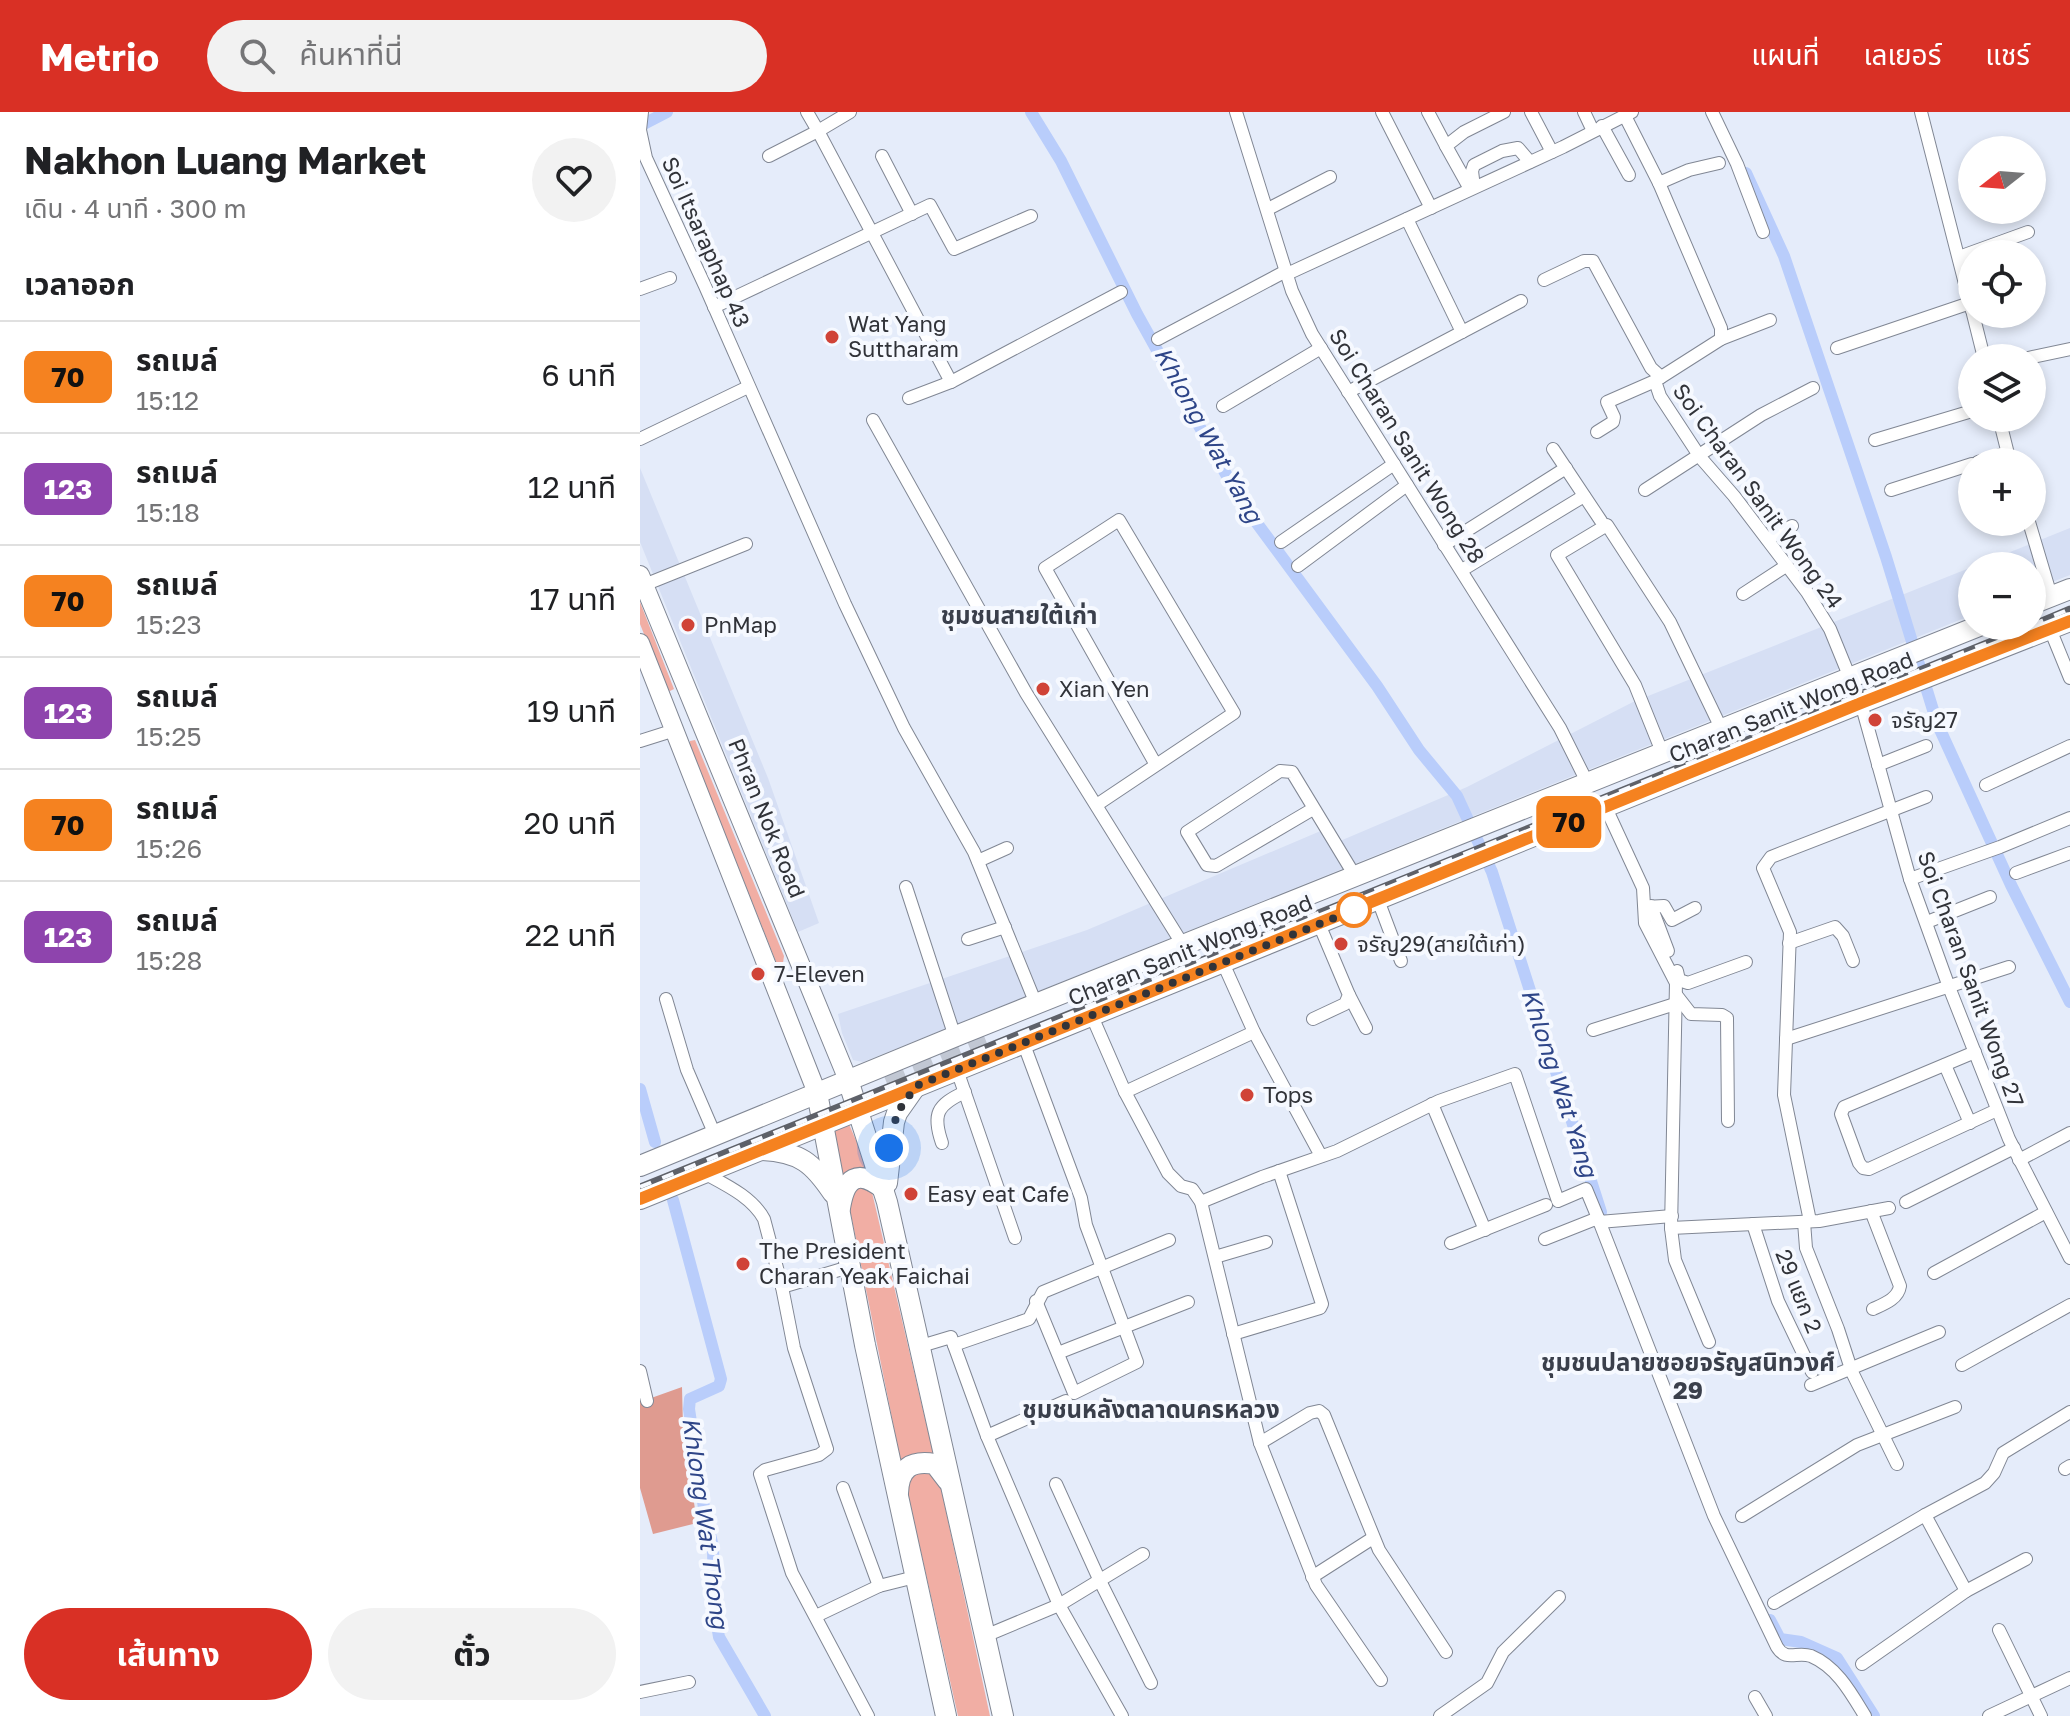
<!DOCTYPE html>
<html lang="th">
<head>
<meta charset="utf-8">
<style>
  body { margin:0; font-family:"Golos Text","Noto Sans Thai",sans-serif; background:#f2f2f2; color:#202124; height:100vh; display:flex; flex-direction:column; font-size:30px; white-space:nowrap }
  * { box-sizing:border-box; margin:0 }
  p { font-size:26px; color:#757577 }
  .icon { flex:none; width:44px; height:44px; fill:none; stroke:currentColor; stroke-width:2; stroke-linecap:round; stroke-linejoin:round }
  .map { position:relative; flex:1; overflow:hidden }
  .details { display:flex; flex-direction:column; background:#fff; width:640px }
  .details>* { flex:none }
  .badge { padding:0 16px; border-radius:12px; font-size:28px; line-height:52px }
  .needle { width:52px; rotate:253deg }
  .buttons { position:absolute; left:1318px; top:24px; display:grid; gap:16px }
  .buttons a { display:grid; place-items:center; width:88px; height:88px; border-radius:50%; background:#fff; box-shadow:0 4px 12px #0003; font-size:40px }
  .you { position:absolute; width:40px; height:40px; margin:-20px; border:6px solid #fff; border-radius:50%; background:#1a73e8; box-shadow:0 0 0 12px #1a73e833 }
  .map>.badge { position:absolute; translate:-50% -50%; box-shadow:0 0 0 4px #fff }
  h2 { padding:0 24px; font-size:30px; line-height:72px }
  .round { display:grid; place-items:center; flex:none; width:84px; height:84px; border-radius:42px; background:#f2f2f2 }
  .overview { display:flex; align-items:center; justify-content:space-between; height:136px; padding:0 24px }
  h1 { font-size:38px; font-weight:700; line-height:60px }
  .primary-button { display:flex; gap:16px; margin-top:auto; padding:16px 24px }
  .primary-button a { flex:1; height:92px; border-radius:48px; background:#d93025; color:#fff; font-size:32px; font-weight:700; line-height:92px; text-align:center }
  .primary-button a+a { background:#f2f2f2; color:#202124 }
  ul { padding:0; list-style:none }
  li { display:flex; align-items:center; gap:24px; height:112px; padding:0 24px; border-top:2px solid #e0e0e0 }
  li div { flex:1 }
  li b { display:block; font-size:30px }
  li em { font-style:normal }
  li .badge { min-width:88px; font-weight:700; text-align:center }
  header { display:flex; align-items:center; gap:48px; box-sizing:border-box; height:112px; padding:0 40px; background:#d93025; color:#fff }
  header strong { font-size:38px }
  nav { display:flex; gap:44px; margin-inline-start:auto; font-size:28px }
  .search { width:560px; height:72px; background:#f2f2f2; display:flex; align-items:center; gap:20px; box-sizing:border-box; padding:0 28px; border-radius:44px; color:#757577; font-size:30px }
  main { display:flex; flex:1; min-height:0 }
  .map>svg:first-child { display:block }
</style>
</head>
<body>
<header>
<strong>Metrio</strong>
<div class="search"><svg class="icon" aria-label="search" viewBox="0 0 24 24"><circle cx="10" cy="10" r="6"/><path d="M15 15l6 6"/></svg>ค้นหาที่นี่</div>
<nav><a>แผนที่</a><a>เลเยอร์</a><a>แชร์</a></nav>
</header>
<main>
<section class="details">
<div class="overview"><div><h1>Nakhon Luang Market</h1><p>เดิน · 4 นาที · 300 m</p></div><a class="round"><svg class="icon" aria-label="heart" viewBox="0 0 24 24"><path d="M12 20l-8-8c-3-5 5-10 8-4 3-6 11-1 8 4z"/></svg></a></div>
<h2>เวลาออก</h2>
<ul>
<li><span class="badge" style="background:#f58220;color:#111">70</span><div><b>รถเมล์</b><p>15:12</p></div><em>6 นาที</em></li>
<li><span class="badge" style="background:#8e44ad;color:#fff">123</span><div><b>รถเมล์</b><p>15:18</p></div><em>12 นาที</em></li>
<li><span class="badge" style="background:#f58220;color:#111">70</span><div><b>รถเมล์</b><p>15:23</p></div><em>17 นาที</em></li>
<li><span class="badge" style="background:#8e44ad;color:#fff">123</span><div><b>รถเมล์</b><p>15:25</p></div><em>19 นาที</em></li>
<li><span class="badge" style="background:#f58220;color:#111">70</span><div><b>รถเมล์</b><p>15:26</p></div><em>20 นาที</em></li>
<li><span class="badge" style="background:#8e44ad;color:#fff">123</span><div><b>รถเมล์</b><p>15:28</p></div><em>22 นาที</em></li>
</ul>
<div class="primary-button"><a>เส้นทาง</a><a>ตั๋ว</a></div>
</section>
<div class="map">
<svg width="1430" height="1604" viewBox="0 0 1430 1604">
  <rect width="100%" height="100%" fill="#e5ecfa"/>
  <g fill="#d6dff4">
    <polygon points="0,356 128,666 179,811 158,820 0,430"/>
    <polygon points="1430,416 1430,463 1392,478 1392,454 1335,454"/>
    <polygon points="1332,455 1332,503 223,950 213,948 202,921 198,902 447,818 690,715 700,729 827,675 993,590"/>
  </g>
  <g fill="#f1aea4">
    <polygon points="0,490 34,577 30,579 26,577 0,512"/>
    <polygon points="55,628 144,844 143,851 138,855 50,634 50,629"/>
    <polygon points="208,1010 228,1056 203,1066 192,1022 194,1014"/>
    <polygon points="214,1074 231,1076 294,1345 261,1351 209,1093"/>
    <polygon points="283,1357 299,1367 350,1604 318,1604 266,1374 271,1361"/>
  </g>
  <polygon fill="#df9b90" points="42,1275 43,1315 57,1411 13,1422 0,1376 0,1290"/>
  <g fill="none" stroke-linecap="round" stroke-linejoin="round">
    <g stroke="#b9cdfb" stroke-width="12">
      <polyline points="391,0 421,49 497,202 602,391 737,574 779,638 817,684 852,760 961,1100"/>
      <polyline points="0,14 27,0"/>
      <polyline points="1106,61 1144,144 1246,445 1297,611 1371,773 1430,890"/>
      <polyline points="0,977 15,1030"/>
      <polyline points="33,1088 81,1267 79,1274 50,1287 49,1297 64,1396 73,1435 74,1495 79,1525 125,1604"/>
      <polyline points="1130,1508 1140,1527 1161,1530 1197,1546 1234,1604"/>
    </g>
    <polyline stroke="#c1c7d3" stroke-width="20" stroke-dasharray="20 10" stroke-linecap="butt" points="244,964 344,924"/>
    <g stroke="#818794" stroke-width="14">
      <g id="minor">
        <polyline points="2,0 0,18 6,46 65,174 205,492 264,616 334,740 396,892"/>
        <polyline points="210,0 178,19 311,270 481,180"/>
        <polyline points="596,0 652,179 672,222 920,616 947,670"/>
        <polyline points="742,0 791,96"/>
        <polyline points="788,0 806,34"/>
        <polyline points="891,0 912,40"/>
        <polyline points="944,0 953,19"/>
        <polyline points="1072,0 1097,52 1123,120"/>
        <polyline points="1281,0 1332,199"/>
        <polyline points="985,4 1019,71 1081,216 1081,227"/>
        <polyline points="962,14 989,63"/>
        <polyline points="129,44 178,19 167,0"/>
        <polyline points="242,44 272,102"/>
        <polyline points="1019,71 1049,58 1079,51"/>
        <polyline points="834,75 832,59 834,53 862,39 878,36 890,50"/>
        <polyline points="830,77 806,34 824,20 864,0"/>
        <polyline points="628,97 690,65"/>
        <polyline points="767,107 822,220"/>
        <polyline points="1319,145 1388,120"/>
        <polyline points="647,162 923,35 992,0"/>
        <polyline points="904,168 944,149 953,149 1011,256 1021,265"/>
        <polyline points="0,177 30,166"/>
        <polyline points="74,195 290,93 314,137 391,104"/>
        <polyline points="1333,202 1344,246"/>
        <polyline points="518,227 646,159"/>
        <polyline points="1197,236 1330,191"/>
        <polyline points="1388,246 1430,237"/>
        <polyline points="1015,269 1020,284 1060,345 1094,384 1167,480 1190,517 1210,566"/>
        <polyline points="708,280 881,189"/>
        <polyline points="269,286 311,270"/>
        <polyline points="583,294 681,236"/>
        <polyline points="1359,306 1370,350"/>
        <polyline points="233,308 386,581 543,833"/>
        <polyline points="957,320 973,310 974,305 967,290 1015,269 1081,227 1130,208"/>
        <polyline points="0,327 108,275"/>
        <polyline points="1235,328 1332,299"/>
        <polyline points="913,337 961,409"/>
        <polyline points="1338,350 1367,341"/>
        <polyline points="1005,378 1121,303 1173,276"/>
        <polyline points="1251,378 1332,352"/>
        <polyline points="1389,410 1411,484"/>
        <polyline points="1127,427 1152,414"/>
        <polyline points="641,430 754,352"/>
        <polyline points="804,433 926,356"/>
        <polyline points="658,454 767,373"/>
        <polyline points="822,458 944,384"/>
        <polyline points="4,473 106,432"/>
        <polyline points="1103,482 1146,454"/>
        <polyline points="1410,517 1430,566"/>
        <polyline points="1221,591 1270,767 1309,875 1369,1027 1430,1146"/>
        <polyline points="0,629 35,618"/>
        <polyline points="1022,640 995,573 917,443 967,413 1030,510 1081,616"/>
        <polyline points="1238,653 1286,634"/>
        <polyline points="1346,673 1430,634"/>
        <polyline points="458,692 594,601 479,408 405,456 516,653"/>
        <polyline points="966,696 1003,776 1005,811 1036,871 1031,1116 1035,1148 1069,1230"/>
        <polyline points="673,697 576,754 567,753 547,720 640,659 652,660 715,764"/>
        <polyline points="338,749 367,736"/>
        <polyline points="1376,761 1430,741"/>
        <polyline points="1270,767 1360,735 1430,706"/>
        <polyline points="266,775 315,925"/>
        <polyline points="738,788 761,849"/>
        <polyline points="1011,794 1028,839"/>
        <polyline points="1005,795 1024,794 1032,808 1055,796"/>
        <polyline points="1287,810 1350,785"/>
        <polyline points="328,827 365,815"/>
        <polyline points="1149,831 1195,815 1203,824 1213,849"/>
        <polyline points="583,851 614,920 681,1044"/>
        <polyline points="1037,859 1039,868 1048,871 1106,850"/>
        <polyline points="709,883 726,916"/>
        <polyline points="1037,884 1051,902 1082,903 1087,906 1088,1009"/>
        <polyline points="26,887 47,958 75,1023"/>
        <polyline points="451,902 485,980 528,1061 541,1074 552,1077 561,1090 620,1331 676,1473 741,1568"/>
        <polyline points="673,907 705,892 709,883 679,812"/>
        <polyline points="953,918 1035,892"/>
        <polyline points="1146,927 1369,855"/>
        <polyline points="383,930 441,1086 446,1113 497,1250 434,1281 396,1189"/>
        <polyline points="1335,940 1204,995 1201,1002 1219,1051 1223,1056 1229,1057 1357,998"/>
        <polyline points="1305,953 1330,1011"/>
        <polyline points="317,958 375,1126"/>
        <polyline points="485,980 614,920"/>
        <polyline points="792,992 845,1118"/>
        <path d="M302 1031C292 1002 297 993 325 980"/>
        <polyline points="1379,1048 1430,1021"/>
        <path d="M64 1061C86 1073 112 1085 124 1107L142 1175 154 1236 187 1337 179 1343 125 1358 120 1362 121 1365 152 1461 228 1604"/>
        <polyline points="561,1090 622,1065 697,1039 799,989 875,962 918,1089 946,1077 958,1106 905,1127"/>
        <polyline points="1266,1090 1374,1036"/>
        <path d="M1231 1099 1260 1174C1258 1187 1244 1192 1233 1197"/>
        <path d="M958 1106 1074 1404 1137 1535C1146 1550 1157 1539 1171 1544 1197 1555 1211 1581 1225 1604"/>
        <polyline points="1170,1109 1144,983 1150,820 1123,756 1131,745 1286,685"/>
        <polyline points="959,1110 1032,1104"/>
        <polyline points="1164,1110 1166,1136 1198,1217 1212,1260 1257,1352"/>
        <polyline points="1113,1112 1138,1189 1172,1260"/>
        <polyline points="1031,1116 1179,1109 1249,1096"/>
        <polyline points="811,1131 906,1093"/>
        <polyline points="575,1145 626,1130"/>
        <polyline points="1294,1161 1406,1100"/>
        <polyline points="142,1175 209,1155"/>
        <polyline points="593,1222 680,1196 682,1192 639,1059"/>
        <polyline points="314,1233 389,1207 403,1180 529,1128"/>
        <polyline points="281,1234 311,1225 347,1324 419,1493 482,1604"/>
        <polyline points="418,1241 548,1190"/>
        <polyline points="1322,1253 1430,1193"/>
        <polyline points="0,1259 7,1289"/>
        <polyline points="1171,1273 1299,1220"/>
        <polyline points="347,1324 426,1289"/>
        <polyline points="620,1331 670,1301 679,1299 684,1303 739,1438 806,1540"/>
        <polyline points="1425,1357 1430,1354"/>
        <polyline points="416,1372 459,1467 511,1571"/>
        <polyline points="203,1376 239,1474"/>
        <polyline points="1285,1403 1326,1479"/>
        <polyline points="1102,1404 1217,1333 1315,1295"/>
        <polyline points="672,1465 733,1426"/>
        <polyline points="1134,1491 1285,1403 1345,1371 1354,1361 1363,1341 1430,1300"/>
        <polyline points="176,1504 239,1474 275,1465"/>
        <polyline points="1359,1518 1401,1604"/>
        <polyline points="345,1524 419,1493 503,1442"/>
        <polyline points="1222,1552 1326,1479 1386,1447"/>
        <polyline points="0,1580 49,1570"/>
        <polyline points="1115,1585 1126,1604"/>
        <polyline points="800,1604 847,1571 863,1540 919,1485"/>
        <polyline points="1349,1604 1430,1566"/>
      </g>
    </g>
    <g stroke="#818794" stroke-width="20">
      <g id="secondary">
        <polyline points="0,463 208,968"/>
        <polyline points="0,531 177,981"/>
      </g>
    </g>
    <g stroke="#818794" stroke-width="22">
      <g id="primary">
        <polyline points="1392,492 1430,477"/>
        <polyline points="208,968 247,1090 363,1604"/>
        <polyline points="177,981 225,1233 306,1604"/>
        <path d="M122 1038C160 1040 173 1051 193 1081"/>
        <polyline points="0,1054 321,922 1339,514"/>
        <polyline points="247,1071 254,1010 257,1001 276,974"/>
        <polyline points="0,1087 1221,591 1430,509"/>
        <path d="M200 1096C205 1066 217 1056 244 1077"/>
        <path d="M258 1381C259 1356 271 1348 295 1352L308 1369"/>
      </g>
    </g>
    <use href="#minor" stroke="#fff" stroke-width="12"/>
    <use href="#secondary" stroke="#fff" stroke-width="18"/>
    <use href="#primary" stroke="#fff" stroke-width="20"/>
    <g stroke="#5e6169" stroke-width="7">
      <g id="rail">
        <polyline points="1392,513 1430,497"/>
        <polyline points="0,1075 1389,514"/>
      </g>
    </g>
    <use href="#rail" stroke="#f6f9ff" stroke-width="4" stroke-dasharray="12" stroke-linecap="butt"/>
  </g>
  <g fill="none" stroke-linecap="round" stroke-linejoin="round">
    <g stroke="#fff" stroke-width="18">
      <polyline id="line" points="0,1087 1221,591 1430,509"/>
    </g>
    <use href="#line" stroke="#f58220" stroke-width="12"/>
    <polyline stroke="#313339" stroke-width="8" stroke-dasharray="0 14.4" points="249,1036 257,1001 276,974 714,798"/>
  </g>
  <g fill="#d04337" stroke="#f6f9ff" stroke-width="3">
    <circle cx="192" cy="225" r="8"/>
    <circle cx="48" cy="513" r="8"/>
    <circle cx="403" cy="577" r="8"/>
    <circle cx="1235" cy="608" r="8"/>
    <circle cx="701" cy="832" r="8"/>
    <circle cx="118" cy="862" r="8"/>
    <circle cx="607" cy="983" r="8"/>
    <circle cx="271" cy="1082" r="8"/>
    <circle cx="103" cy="1152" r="8"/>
  </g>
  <circle fill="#fff" stroke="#f58220" stroke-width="4" cx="714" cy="798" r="16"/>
  <g text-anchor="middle" stroke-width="8" stroke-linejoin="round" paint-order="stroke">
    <g font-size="22" fill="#313339" stroke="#f6f9ff">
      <text transform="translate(66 130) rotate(66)" y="8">Soi Itsaraphap 43</text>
      <text transform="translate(767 334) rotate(58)" y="8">Soi Charan Sanit Wong 28</text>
      <text transform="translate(1118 384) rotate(54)" y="8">Soi Charan Sanit Wong 24</text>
      <text transform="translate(1151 595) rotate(-22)" y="8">Charan Sanit Wong Road</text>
      <text transform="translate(127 706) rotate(68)" y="8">Phran Nok Road</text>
      <text transform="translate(550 838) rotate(-22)" y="8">Charan Sanit Wong Road</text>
      <text transform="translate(1331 867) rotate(70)" y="8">Soi Charan Sanit Wong 27</text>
      <text transform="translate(1159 1179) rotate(68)" y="8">29 แยก 2</text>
    </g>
    <g font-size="22" fill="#313339" stroke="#f6f9ff" text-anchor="start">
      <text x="208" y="220">Wat Yang<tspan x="208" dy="25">Suttharam</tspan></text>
      <text x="64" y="521">PnMap</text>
      <text x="419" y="585">Xian Yen</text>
      <text x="1251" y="616">จรัญ27</text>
      <text x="717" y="840">จรัญ29(สายใต้เก่า)</text>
      <text x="134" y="870">7-Eleven</text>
      <text x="623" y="991">Tops</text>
      <text x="287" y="1090">Easy eat Cafe</text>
      <text x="119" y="1147">The President<tspan x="119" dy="25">Charan Yeak Faichai</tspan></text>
    </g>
    <g font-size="24" font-style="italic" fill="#2e4588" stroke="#f6f9ff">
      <text transform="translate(568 323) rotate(61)" y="8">Khlong Wat Yang</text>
      <text transform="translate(919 971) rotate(72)" y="8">Khlong Wat Yang</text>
      <text transform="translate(65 1411) rotate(82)" y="8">Khlong Wat Thong</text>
    </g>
    <g font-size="24" font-weight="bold" fill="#3a3f4b" stroke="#f6f9ff">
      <text x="379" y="512">ชุมชนสายใต้เก่า</text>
      <text x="1048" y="1259">ชุมชนปลายซอยจรัญสนิทวงศ์<tspan x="1048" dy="28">29</tspan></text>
      <text x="511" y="1306">ชุมชนหลังตลาดนครหลวง</text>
    </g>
  </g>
</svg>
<div class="buttons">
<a><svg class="needle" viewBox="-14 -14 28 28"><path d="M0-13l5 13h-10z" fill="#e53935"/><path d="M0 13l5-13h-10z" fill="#757577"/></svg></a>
<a><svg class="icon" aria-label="locate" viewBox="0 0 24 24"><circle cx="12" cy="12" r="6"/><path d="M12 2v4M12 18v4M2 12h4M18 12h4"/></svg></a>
<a><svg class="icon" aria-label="layers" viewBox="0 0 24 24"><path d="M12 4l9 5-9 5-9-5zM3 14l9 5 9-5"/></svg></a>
<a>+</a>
<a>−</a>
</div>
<div class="you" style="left:249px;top:1036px"></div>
<b class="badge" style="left:929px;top:710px;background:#f58220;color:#111">70</b>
</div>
</main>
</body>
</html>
